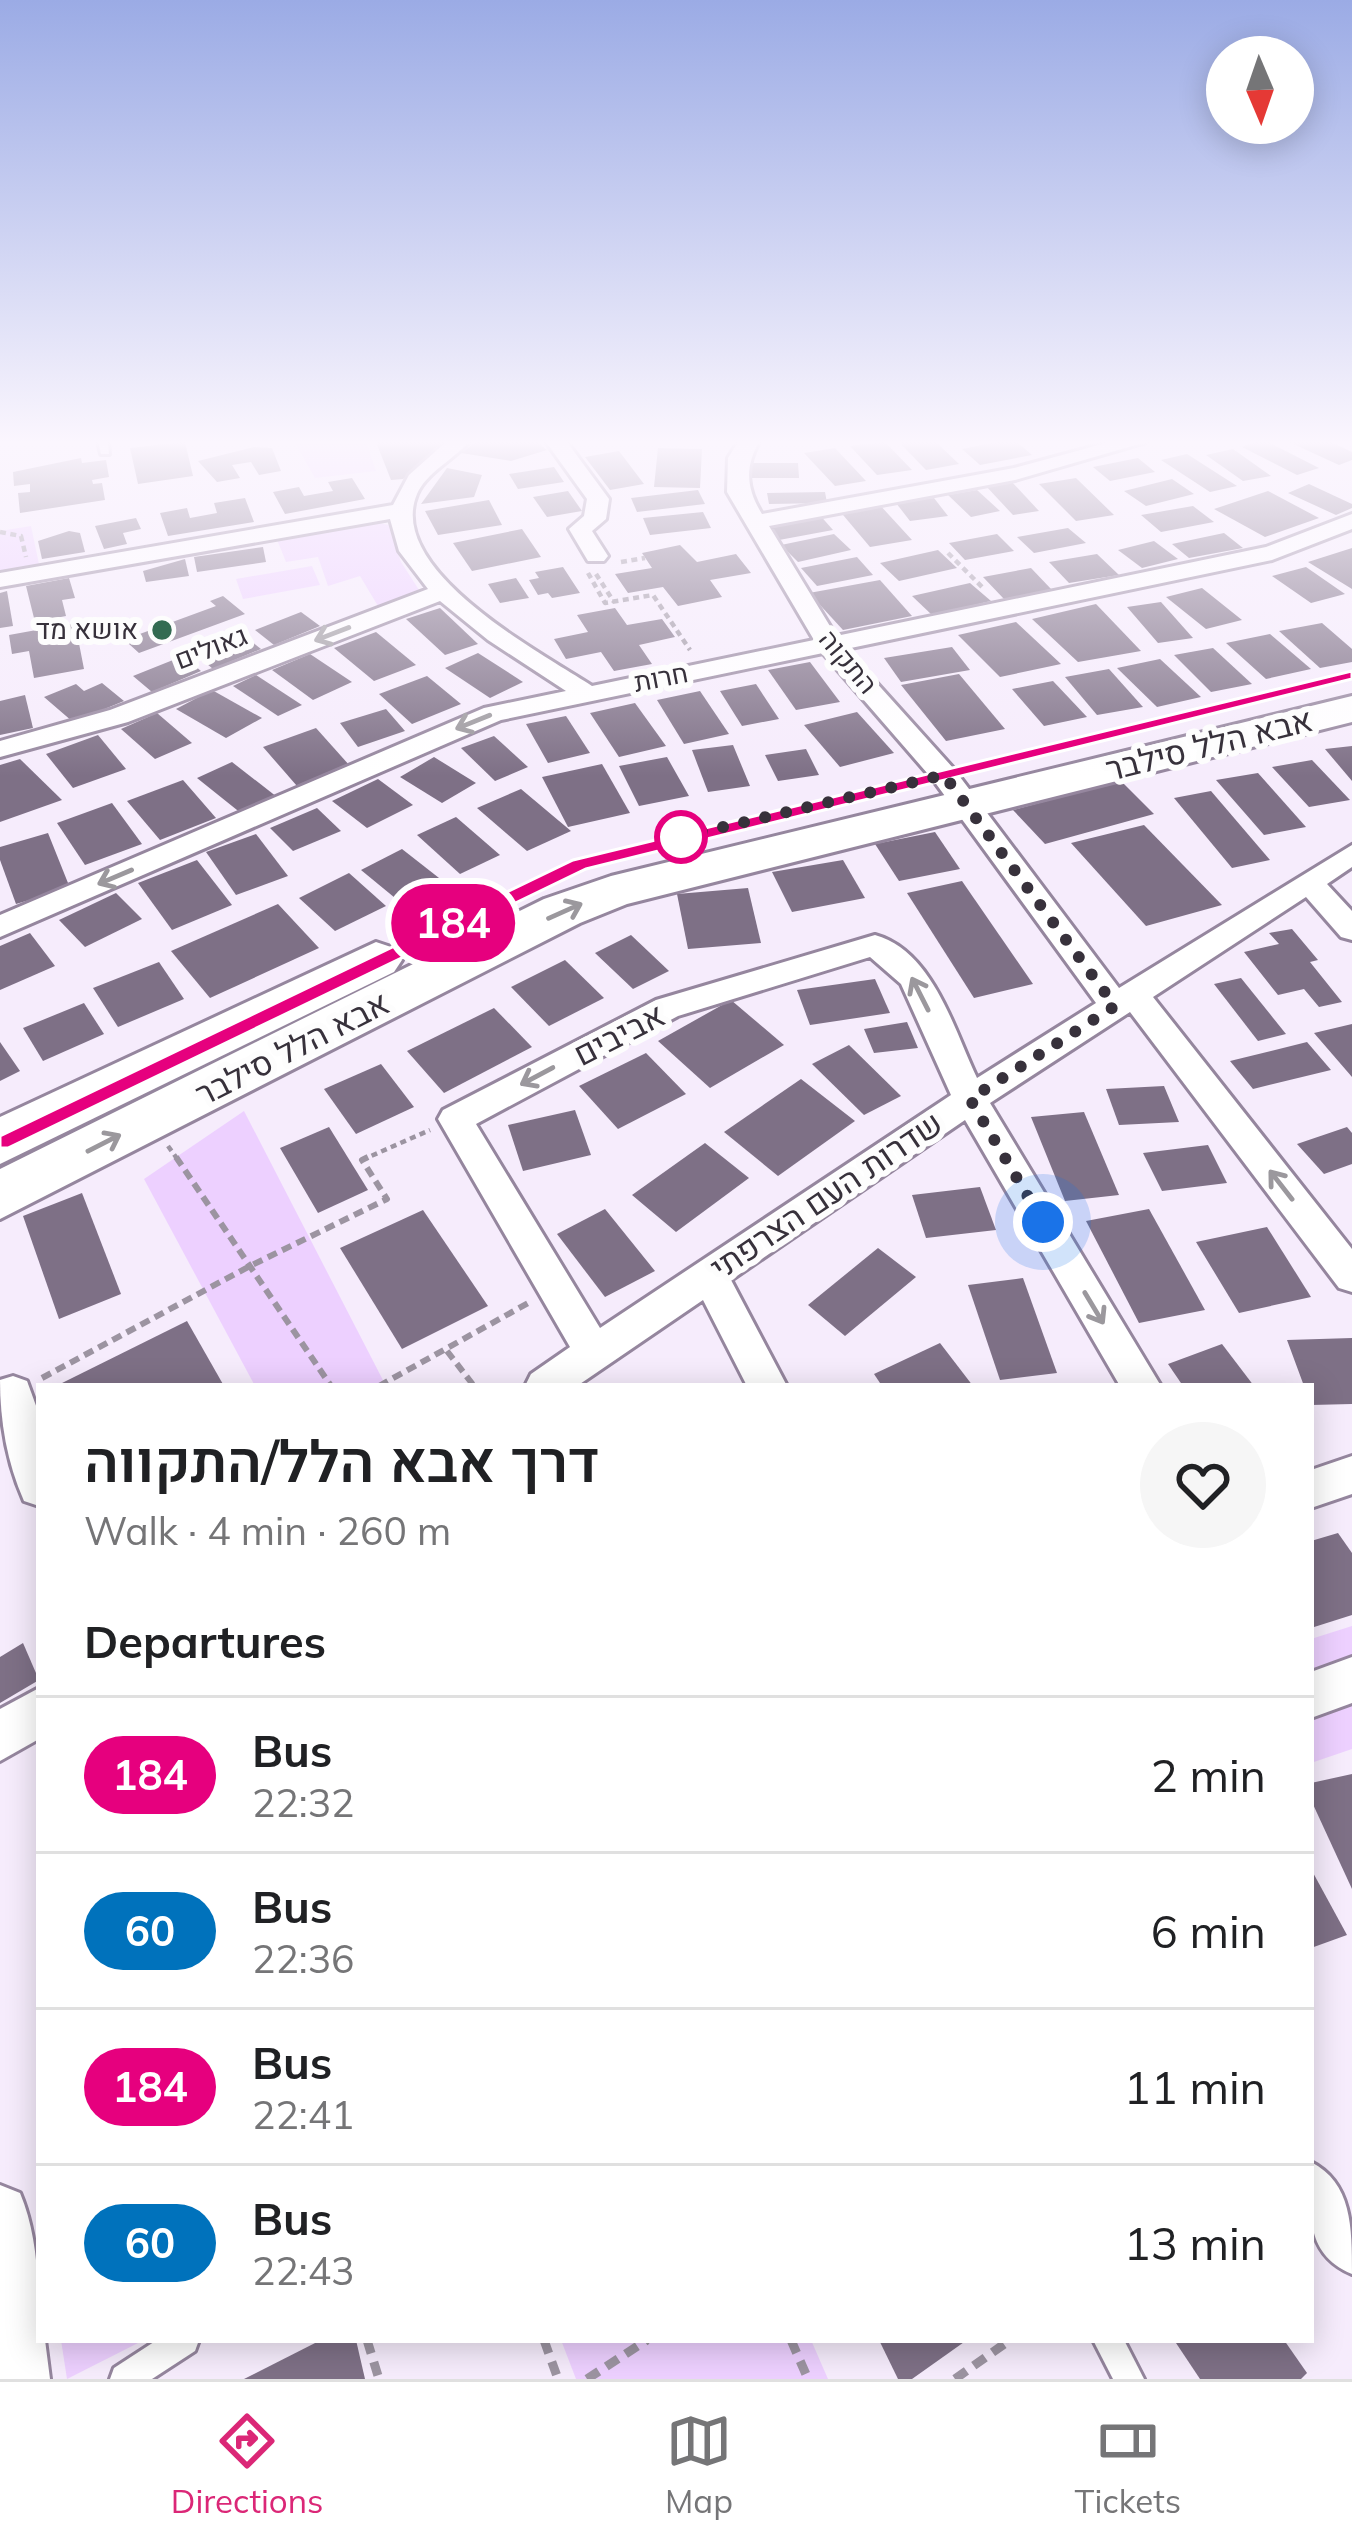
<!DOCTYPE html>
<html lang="en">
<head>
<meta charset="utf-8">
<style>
  body { margin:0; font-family:Mulish,Heebo,sans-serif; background:#f6f6f6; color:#202124; height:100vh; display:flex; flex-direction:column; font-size:45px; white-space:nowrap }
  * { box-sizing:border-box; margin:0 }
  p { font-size:39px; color:#757577 }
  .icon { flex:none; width:66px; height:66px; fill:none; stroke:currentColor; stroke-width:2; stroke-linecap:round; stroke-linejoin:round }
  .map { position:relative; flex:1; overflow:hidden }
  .panel { position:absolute; left:36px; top:1383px; width:1278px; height:960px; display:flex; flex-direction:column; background:#fff; border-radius:0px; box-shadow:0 6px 30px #0003 }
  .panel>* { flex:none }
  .badge { padding:0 24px; border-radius:39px; font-size:42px; line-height:78px }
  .needle { width:78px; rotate:178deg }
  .buttons { position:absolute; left:1206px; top:36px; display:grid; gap:24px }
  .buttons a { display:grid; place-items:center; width:108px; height:108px; border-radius:50%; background:#fff; box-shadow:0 6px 30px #0003; font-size:60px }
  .you { position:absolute; width:60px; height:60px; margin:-30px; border:9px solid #fff; border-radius:50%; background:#1a73e8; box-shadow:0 0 0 18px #1a73e833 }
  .map>.badge { position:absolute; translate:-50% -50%; box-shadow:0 0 0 6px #fff }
  h2 { padding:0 48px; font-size:45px; line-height:108px }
  .round { display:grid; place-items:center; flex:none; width:126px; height:126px; border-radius:63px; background:#f6f6f6 }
  .summary { display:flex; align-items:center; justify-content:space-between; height:204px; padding:0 48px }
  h1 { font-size:57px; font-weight:600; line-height:90px }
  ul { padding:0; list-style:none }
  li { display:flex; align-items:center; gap:36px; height:156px; padding:0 48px; border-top:3px solid #e0e0e0 }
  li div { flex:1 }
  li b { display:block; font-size:45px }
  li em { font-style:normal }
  li .badge { min-width:132px; font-weight:700; text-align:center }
  .tabs { display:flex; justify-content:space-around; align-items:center; height:168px; border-top:3px solid #e0e0e0; background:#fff; font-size:33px; color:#757577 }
  .tabs a { display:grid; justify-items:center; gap:6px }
  .tabs .selected { color:#db2777 }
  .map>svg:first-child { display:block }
</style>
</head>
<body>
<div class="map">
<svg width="1352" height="2379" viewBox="0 0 1352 2379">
  <rect width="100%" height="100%" fill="#f6ecfc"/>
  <g fill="#edd0ff">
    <polygon points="366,442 376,471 315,478 295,443"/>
    <polygon points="367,521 389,525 401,562 419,590 378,606 360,576 328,586 318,557 286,562 276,537"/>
    <polygon points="31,526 40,569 0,576 0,531"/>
    <polygon points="312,566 320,585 243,599 236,579"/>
    <polygon points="244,1111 386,1386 255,1386 144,1179"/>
    <polygon points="1352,1626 1352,1749 1311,1763 1311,1639"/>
    <polygon points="61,2340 144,2340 67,2379"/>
    <polygon points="561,2340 811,2340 828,2379 576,2379"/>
  </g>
  <g fill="#7e7086">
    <polygon points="185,442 193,476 138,484 130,448"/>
    <polygon points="376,442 452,442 403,479 391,480"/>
    <polygon points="476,442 537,442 547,450 511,461 461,453"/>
    <polygon points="885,442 912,470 877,475 850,446"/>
    <polygon points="899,442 936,442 959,464 926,470"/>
    <polygon points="997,442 1017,442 1032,455 980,465 962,449"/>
    <polygon points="1255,442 1268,442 1319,468 1297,475 1242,447"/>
    <polygon points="1289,442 1331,442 1352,452 1352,460 1339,465"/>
    <polygon points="254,447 272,448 281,471 259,475 251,462 232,465 240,478 217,482 198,461"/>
    <polygon points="658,448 702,449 700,488 654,487"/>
    <polygon points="835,448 866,481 835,486 804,453"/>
    <polygon points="1233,449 1271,476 1243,481 1206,455"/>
    <polygon points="619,451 644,484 610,490 585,457"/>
    <polygon points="1187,454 1237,486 1210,492 1161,460"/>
    <polygon points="81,458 82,463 106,460 109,477 92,480 93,484 102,483 105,500 20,513 18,493 30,492 30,484 14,486 13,472"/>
    <polygon points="1138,458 1155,472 1110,481 1093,467"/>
    <polygon points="747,463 798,463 799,478 748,478"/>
    <polygon points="554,467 564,482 518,489 509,474"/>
    <polygon points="447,468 482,475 474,497 421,504"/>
    <polygon points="352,478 365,499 285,514 273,492 299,487 304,496 333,491 328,482"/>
    <polygon points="1076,478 1114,515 1076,521 1039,484"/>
    <polygon points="1172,479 1194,494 1146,506 1124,491"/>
    <polygon points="1011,481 1039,511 1013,515 985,485"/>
    <polygon points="1309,484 1352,504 1352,508 1336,515 1288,493"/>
    <polygon points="698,490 705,504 637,512 631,498"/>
    <polygon points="977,490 1000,511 971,517 948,495"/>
    <polygon points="568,491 582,511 547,517 533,497"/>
    <polygon points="1268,491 1319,518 1265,537 1214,509"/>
    <polygon points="825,492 827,503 769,504 767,493"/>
    <polygon points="245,498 254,522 168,536 160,513 187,508 190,518 217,513 214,503"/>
    <polygon points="934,498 948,516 910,521 896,503"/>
    <polygon points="489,500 502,525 438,535 425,511"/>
    <polygon points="878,503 912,540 870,547 838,509"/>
    <polygon points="1193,506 1214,522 1161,532 1141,515"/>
    <polygon points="703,512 711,528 650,535 643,518"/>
    <polygon points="818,513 833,530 779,540 765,523"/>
    <polygon points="136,518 141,529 123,533 127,544 104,549 95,526"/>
    <polygon points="1068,528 1086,543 1034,553 1017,537"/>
    <polygon points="522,529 541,557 472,571 453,543"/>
    <polygon points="69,531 80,533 85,552 42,559 38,541"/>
    <polygon points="1224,533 1243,548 1189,558 1172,544"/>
    <polygon points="834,534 851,550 798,562 781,545"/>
    <polygon points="997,534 1014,551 965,560 949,543"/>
    <polygon points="1154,541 1178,559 1142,568 1118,550"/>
    <polygon points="680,545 697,562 736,554 751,573 710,580 722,597 678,606 663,587 628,593 615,574 652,568 642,553"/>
    <polygon points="263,547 266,562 197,572 194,557"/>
    <polygon points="1352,548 1352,589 1308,562"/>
    <polygon points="938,550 957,568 899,581 880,563"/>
    <polygon points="1097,554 1119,575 1069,583 1049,562"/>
    <polygon points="857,557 873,575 817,586 801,568"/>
    <polygon points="185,559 189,576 146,582 143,571"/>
    <polygon points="563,567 580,593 552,598 548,593 538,595 529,580 539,578 535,572"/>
    <polygon points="1306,567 1345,594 1311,603 1272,576"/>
    <polygon points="1031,568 1052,590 1004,599 983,577"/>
    <polygon points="69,578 75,598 62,600 66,616 35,622 26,586"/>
    <polygon points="516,578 529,598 500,603 488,584"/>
    <polygon points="880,580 912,616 843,630 809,593"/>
    <polygon points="970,583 991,601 932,615 912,596"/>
    <polygon points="1202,588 1242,620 1206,629 1166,597"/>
    <polygon points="7,591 13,626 0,628 0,593"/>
    <polygon points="223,596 245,614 139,653 119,635 131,630 137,635 216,606 210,601"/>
    <polygon points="1161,602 1193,638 1158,643 1127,607"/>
    <polygon points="1096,604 1141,651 1078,662 1032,619"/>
    <polygon points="440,608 478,644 445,655 406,619"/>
    <polygon points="615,608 627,625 662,619 675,637 639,645 652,664 614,671 601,652 566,659 554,639 588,632 577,615"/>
    <polygon points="301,612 320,626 274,645 255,630"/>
    <polygon points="1016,622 1061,664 1000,677 958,635"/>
    <polygon points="75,623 84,669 34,678 29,651 12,654 9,635"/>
    <polygon points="1322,623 1352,649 1352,662 1320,668 1279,631"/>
    <polygon points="376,632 416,665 374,681 334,648"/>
    <polygon points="242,634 261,649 213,669 194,653"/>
    <polygon points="1270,634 1311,669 1266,679 1226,643"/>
    <polygon points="952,647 970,670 901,682 884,658"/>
    <polygon points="1213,648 1252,684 1211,692 1174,655"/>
    <polygon points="478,653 523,682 490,698 445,668"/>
    <polygon points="310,654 352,682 313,700 272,670"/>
    <polygon points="183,656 201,671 152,692 133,676"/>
    <polygon points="1160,659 1201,697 1157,707 1117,668"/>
    <polygon points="810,662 840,702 796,710 768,670"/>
    <polygon points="1109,669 1143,707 1097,715 1065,677"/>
    <polygon points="959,674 1005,729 946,741 901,685"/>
    <polygon points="256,675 302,705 278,716 233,686"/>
    <polygon points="427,676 461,704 412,724 379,694"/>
    <polygon points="1053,681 1087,717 1044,726 1012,689"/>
    <polygon points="102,683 124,701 73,722 44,697 76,684 84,691"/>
    <polygon points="756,684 779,719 742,726 720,691"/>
    <polygon points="212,690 262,718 226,738 176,709"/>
    <polygon points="700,691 729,734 684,744 657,700"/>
    <polygon points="25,695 33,728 0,735 0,701"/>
    <polygon points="635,703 666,746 619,757 590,713"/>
    <polygon points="386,709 405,731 358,747 340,723"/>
    <polygon points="857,712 894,753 840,767 804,725"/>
    <polygon points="157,713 192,743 155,759 121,729"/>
    <polygon points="566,716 590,753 548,763 526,724"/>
    <polygon points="316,728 350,766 297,786 263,747"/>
    <polygon points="98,735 126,769 73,788 46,754"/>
    <polygon points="494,736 528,767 495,781 461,748"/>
    <polygon points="733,745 750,786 708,792 692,750"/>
    <polygon points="1352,746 1352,781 1325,749"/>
    <polygon points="806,749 819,775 778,781 765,755"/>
    <polygon points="434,757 476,783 442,803 400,777"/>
    <polygon points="667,757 689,796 639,806 619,766"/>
    <polygon points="20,759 62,800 0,822 0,765"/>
    <polygon points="1312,760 1350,800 1309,807 1272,767"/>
    <polygon points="232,762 277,797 242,814 197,778"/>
    <polygon points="602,764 630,813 568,827 542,777"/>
    <polygon points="1258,773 1306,827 1264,835 1216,780"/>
    <polygon points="378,779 413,805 367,828 332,801"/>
    <polygon points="183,780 216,818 160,840 127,801"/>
    <polygon points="1121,781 1154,814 1045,844 1013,810"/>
    <polygon points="521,789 571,831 527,851 477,808"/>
    <polygon points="1211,791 1270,860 1232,868 1174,798"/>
    <polygon points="112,803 142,844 85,865 57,823"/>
    <polygon points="317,808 341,831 293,851 270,828"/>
    <polygon points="456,817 500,855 460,874 417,835"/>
    <polygon points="1144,825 1222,905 1146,926 1071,843"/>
    <polygon points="935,832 960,869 899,881 875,844"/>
    <polygon points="48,833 70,888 16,904 0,860 0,847"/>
    <polygon points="256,834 288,876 236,895 206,852"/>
    <polygon points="402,849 448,885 406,907 361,870"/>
    <polygon points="197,860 232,905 172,930 138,883"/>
    <polygon points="843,860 865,898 792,912 772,872"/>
    <polygon points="349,873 386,906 335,931 299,898"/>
    <polygon points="962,881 1033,984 974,998 907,893"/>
    <polygon points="748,888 761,943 688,949 677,894"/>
    <polygon points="116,893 142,919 85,947 59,920"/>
    <polygon points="278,904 319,948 210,998 171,951"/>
    <polygon points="1292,929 1318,960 1310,962 1342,1002 1319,1007 1304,989 1278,995 1244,952 1279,944 1269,933"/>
    <polygon points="30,933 55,966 0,990 0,946"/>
    <polygon points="631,935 669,971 633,989 595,953"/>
    <polygon points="565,960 604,998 549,1026 511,987"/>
    <polygon points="159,962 184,999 118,1027 93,988"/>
    <polygon points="1241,978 1286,1034 1258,1041 1214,984"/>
    <polygon points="875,979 890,1013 810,1025 797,990"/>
    <polygon points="731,1000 784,1045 710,1088 658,1041"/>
    <polygon points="84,1003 104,1034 43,1061 23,1028"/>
    <polygon points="494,1008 532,1047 444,1093 407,1051"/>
    <polygon points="907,1022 918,1048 874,1053 864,1029"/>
    <polygon points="1352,1024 1352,1077 1314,1033"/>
    <polygon points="0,1042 20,1071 0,1081"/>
    <polygon points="1307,1042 1331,1070 1253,1089 1230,1061"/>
    <polygon points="849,1045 901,1096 864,1115 812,1064"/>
    <polygon points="646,1053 686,1094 618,1129 579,1086"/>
    <polygon points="381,1064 414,1107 356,1134 324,1089"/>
    <polygon points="801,1079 855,1121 778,1176 724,1132"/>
    <polygon points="1164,1086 1179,1122 1119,1125 1106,1089"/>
    <polygon points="575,1110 591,1155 523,1171 508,1125"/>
    <polygon points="1084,1112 1119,1195 1065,1201 1031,1117"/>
    <polygon points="329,1127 368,1190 318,1213 280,1148"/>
    <polygon points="1347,1127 1352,1133 1352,1164 1324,1174 1297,1144"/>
    <polygon points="705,1143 749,1178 676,1232 632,1195"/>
    <polygon points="1208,1145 1227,1183 1162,1191 1143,1153"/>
    <polygon points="980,1187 996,1230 926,1238 912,1195"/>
    <polygon points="82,1193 121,1294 59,1319 23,1216"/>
    <polygon points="605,1209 655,1271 605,1297 557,1234"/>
    <polygon points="1149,1209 1205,1310 1139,1323 1086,1221"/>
    <polygon points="423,1210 488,1306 402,1349 340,1248"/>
    <polygon points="1267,1227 1311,1297 1239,1313 1196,1242"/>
    <polygon points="878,1248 916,1277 845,1336 808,1305"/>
    <polygon points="1023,1278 1057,1373 1000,1380 968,1285"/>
    <polygon points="187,1321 224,1386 56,1386"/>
    <polygon points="1352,1338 1352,1404 1311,1405 1311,1386 1304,1386 1287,1340"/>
    <polygon points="940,1343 973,1386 882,1386 874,1374"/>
    <polygon points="1222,1344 1254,1386 1183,1386 1168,1364"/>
    <polygon points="1338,1533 1352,1553 1352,1615 1311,1628 1311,1541"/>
    <polygon points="23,1643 39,1680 0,1703 0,1657"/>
    <polygon points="1352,1774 1352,1889 1311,1800 1311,1783"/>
    <polygon points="1311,1869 1347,1935 1311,1948"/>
    <polygon points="321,2340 356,2340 365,2379 244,2379"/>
    <polygon points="879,2340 967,2340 912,2379 898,2379"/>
    <polygon points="1174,2340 1284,2340 1307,2373 1301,2379 1200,2379"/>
  </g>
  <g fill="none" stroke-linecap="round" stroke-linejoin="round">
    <g stroke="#95869e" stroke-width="6">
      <g id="service">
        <polygon points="98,442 108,442 109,454 101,454"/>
        <polygon points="157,2340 199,2340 195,2351 152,2379 110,2379 114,2368"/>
        <polygon points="1093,2340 1124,2340 1144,2379 1113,2379"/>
      </g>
    </g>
    <g stroke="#95869e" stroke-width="6">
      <g id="minor">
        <path d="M446 442H469C454 459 426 473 417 494 385 570 541 653 592 686L814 640 727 492 728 458 738 442H759C744 468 747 490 762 514L1014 468 1110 442H1146L1015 480 769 526 836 636 1266 547 1352 514V529L1272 560 846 649 954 769 1119 988 1352 845V867L1327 884 1352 911V940L1341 937 1306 897 1153 997 1352 1249V1292L1339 1288 1130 1012 990 1103 1161 1386H1120L965 1120 731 1280 787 1386H747L703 1300 577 1386H525L531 1374 570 1347 438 1119 443 1110 656 1000 875 935C933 951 954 1030 977 1078L1096 1003 934 781 823 653 501 720 0 937V915L484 708 566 691 488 640 440 601 128 722 0 757V741L110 710 428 589 399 551 390 519 0 587V573L393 505 409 475ZM870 957 901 984 951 1095 600 1328 476 1124 678 1016Z"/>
        <polygon points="546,442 567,442 609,499 606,519 592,531 608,556 604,561 588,561 569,529 584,516 587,499"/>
        <path d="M13 1376 27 1381 39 1414V1506L24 1501C7 1463 0 1421 0 1380Z"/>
        <polygon points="1352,1456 1352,1494 1311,1508 1311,1470"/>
        <polygon points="1352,1657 1352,1703 1311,1718 1311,1672"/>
        <polygon points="39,1688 39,1739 0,1761 0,1709"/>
        <path d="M1311 2162C1352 2183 1352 2227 1352 2274 1302 2253 1311 2208 1311 2162Z"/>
        <path d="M0 2185 20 2193C39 2238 39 2292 39 2340H45L50 2379H0Z"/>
      </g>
    </g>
    <g stroke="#95869e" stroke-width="6">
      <g id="primary">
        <polygon points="1352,696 1352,722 627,904 580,923 0,1219 0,1169 544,899 611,876"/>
        <polygon points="376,942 394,948 402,960 394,972 0,1164 0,1117"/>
      </g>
    </g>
    <g stroke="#9c94a1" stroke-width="4.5" stroke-dasharray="6 4.5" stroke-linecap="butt">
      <polyline points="0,532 21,536 26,557"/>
      <polyline points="948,553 984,589"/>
      <polyline points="621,562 645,558"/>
      <polyline points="588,573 605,603 653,595 690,650"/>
      <polyline points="596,574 614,602"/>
      <polyline points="168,1146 178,1160"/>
      <polyline points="362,1160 430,1130"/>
    </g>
    <g stroke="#9c94a1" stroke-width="6" stroke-dasharray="10 6" stroke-linecap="butt">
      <polyline points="176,1157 331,1386"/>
      <polyline points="447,1351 474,1386"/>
      <polyline points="42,1378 250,1266 387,1199 362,1160 368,1157"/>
      <polyline points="379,1386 530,1302"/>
    </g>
    <g stroke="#9c94a1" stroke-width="9" stroke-dasharray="14 9" stroke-linecap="butt">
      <polyline points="367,2340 379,2379"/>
      <polyline points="544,2340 558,2379"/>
      <polyline points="791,2340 808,2379"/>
      <polyline points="587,2379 647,2340"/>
      <polyline points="955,2379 1010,2340"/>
    </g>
    <use href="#service" fill="#fff" fill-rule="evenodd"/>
    <use href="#minor" fill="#fff" fill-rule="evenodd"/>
    <use href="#primary" fill="#fff" fill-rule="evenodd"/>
  </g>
  <defs><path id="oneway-shaft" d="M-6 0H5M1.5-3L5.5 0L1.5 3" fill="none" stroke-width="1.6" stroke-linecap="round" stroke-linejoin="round" transform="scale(3)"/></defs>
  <g stroke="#9b989d">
    <use href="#oneway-shaft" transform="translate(332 634) rotate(159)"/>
    <use href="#oneway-shaft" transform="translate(473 722) rotate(158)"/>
    <use href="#oneway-shaft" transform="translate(115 877) rotate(157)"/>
    <use href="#oneway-shaft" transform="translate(565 911) rotate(-24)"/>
    <use href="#oneway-shaft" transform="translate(920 994) rotate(-117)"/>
    <use href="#oneway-shaft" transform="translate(537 1076) rotate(152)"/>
    <use href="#oneway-shaft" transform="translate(104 1143) rotate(-27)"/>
    <use href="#oneway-shaft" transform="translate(1281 1185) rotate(-128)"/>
    <use href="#oneway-shaft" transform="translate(1094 1308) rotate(59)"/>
  </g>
  <linearGradient id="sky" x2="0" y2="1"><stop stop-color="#9babe5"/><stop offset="0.57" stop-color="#fbf6fe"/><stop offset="1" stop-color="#fbf6fe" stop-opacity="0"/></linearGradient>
  <rect width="1352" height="776" fill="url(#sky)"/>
  <polygon fill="#e6007e" stroke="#fff" stroke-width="3" points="1352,671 1352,679 586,869 8,1148 0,1148 0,1136 573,860"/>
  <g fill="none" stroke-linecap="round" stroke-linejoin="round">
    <polyline stroke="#37313b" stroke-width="12" stroke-dasharray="0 21.6" points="681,837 944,775 1115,1006 970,1099 1043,1222"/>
  </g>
  <circle fill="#336b52" stroke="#fdfdfd" stroke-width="4.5" cx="162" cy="630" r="12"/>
  <circle fill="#fff" stroke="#e6007e" stroke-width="6" cx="681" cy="837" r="24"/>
  <g text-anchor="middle" stroke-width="12" stroke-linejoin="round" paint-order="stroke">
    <g font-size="27" fill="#37313b" stroke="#fdfdfd" text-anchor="end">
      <text x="138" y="639">אושא מד</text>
    </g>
    <g font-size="27" fill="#37313b" stroke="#fdfdfd">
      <text transform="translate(211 648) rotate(-21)" y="9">גאולים</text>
      <text transform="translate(848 662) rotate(50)" y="9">התקוה</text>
      <text transform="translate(661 678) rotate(-11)" y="9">חרות</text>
    </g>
    <g font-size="33" fill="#37313b" stroke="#fdfdfd">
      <text transform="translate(1209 744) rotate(-14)" y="12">אבא הלל סילבר</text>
      <text transform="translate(619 1034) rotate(-27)" y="12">אביבים</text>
      <text transform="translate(292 1048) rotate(-27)" y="12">אבא הלל סילבר</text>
      <text transform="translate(826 1195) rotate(-34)" y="12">שדרות העם הצרפתי</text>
    </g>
  </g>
</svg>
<div class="buttons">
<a><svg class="needle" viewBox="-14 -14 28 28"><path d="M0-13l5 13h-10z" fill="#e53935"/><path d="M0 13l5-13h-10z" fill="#757577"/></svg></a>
</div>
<div class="you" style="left:1043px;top:1222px"></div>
<b class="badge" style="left:453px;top:923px;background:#e6007e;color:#fff">184</b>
<section class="panel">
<div class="summary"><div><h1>דרך אבא הלל/התקווה</h1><p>Walk · 4 min · 260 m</p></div><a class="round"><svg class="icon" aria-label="heart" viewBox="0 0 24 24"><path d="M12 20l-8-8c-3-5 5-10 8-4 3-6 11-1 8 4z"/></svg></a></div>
<h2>Departures</h2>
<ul>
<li><span class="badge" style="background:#e6007e;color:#fff">184</span><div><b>Bus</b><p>22:32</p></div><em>2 min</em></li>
<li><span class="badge" style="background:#0072bc;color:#fff">60</span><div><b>Bus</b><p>22:36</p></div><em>6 min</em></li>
<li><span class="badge" style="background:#e6007e;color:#fff">184</span><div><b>Bus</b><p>22:41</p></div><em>11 min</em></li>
<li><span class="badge" style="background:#0072bc;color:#fff">60</span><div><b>Bus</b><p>22:43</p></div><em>13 min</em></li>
</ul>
</section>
</div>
<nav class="tabs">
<a class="selected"><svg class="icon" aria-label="directions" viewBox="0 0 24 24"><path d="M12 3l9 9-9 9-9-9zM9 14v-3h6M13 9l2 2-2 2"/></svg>Directions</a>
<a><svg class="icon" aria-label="map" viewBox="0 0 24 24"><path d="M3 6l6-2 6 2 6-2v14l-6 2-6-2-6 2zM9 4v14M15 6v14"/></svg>Map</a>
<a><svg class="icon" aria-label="tickets" viewBox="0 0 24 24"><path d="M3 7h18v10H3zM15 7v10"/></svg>Tickets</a>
</nav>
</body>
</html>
